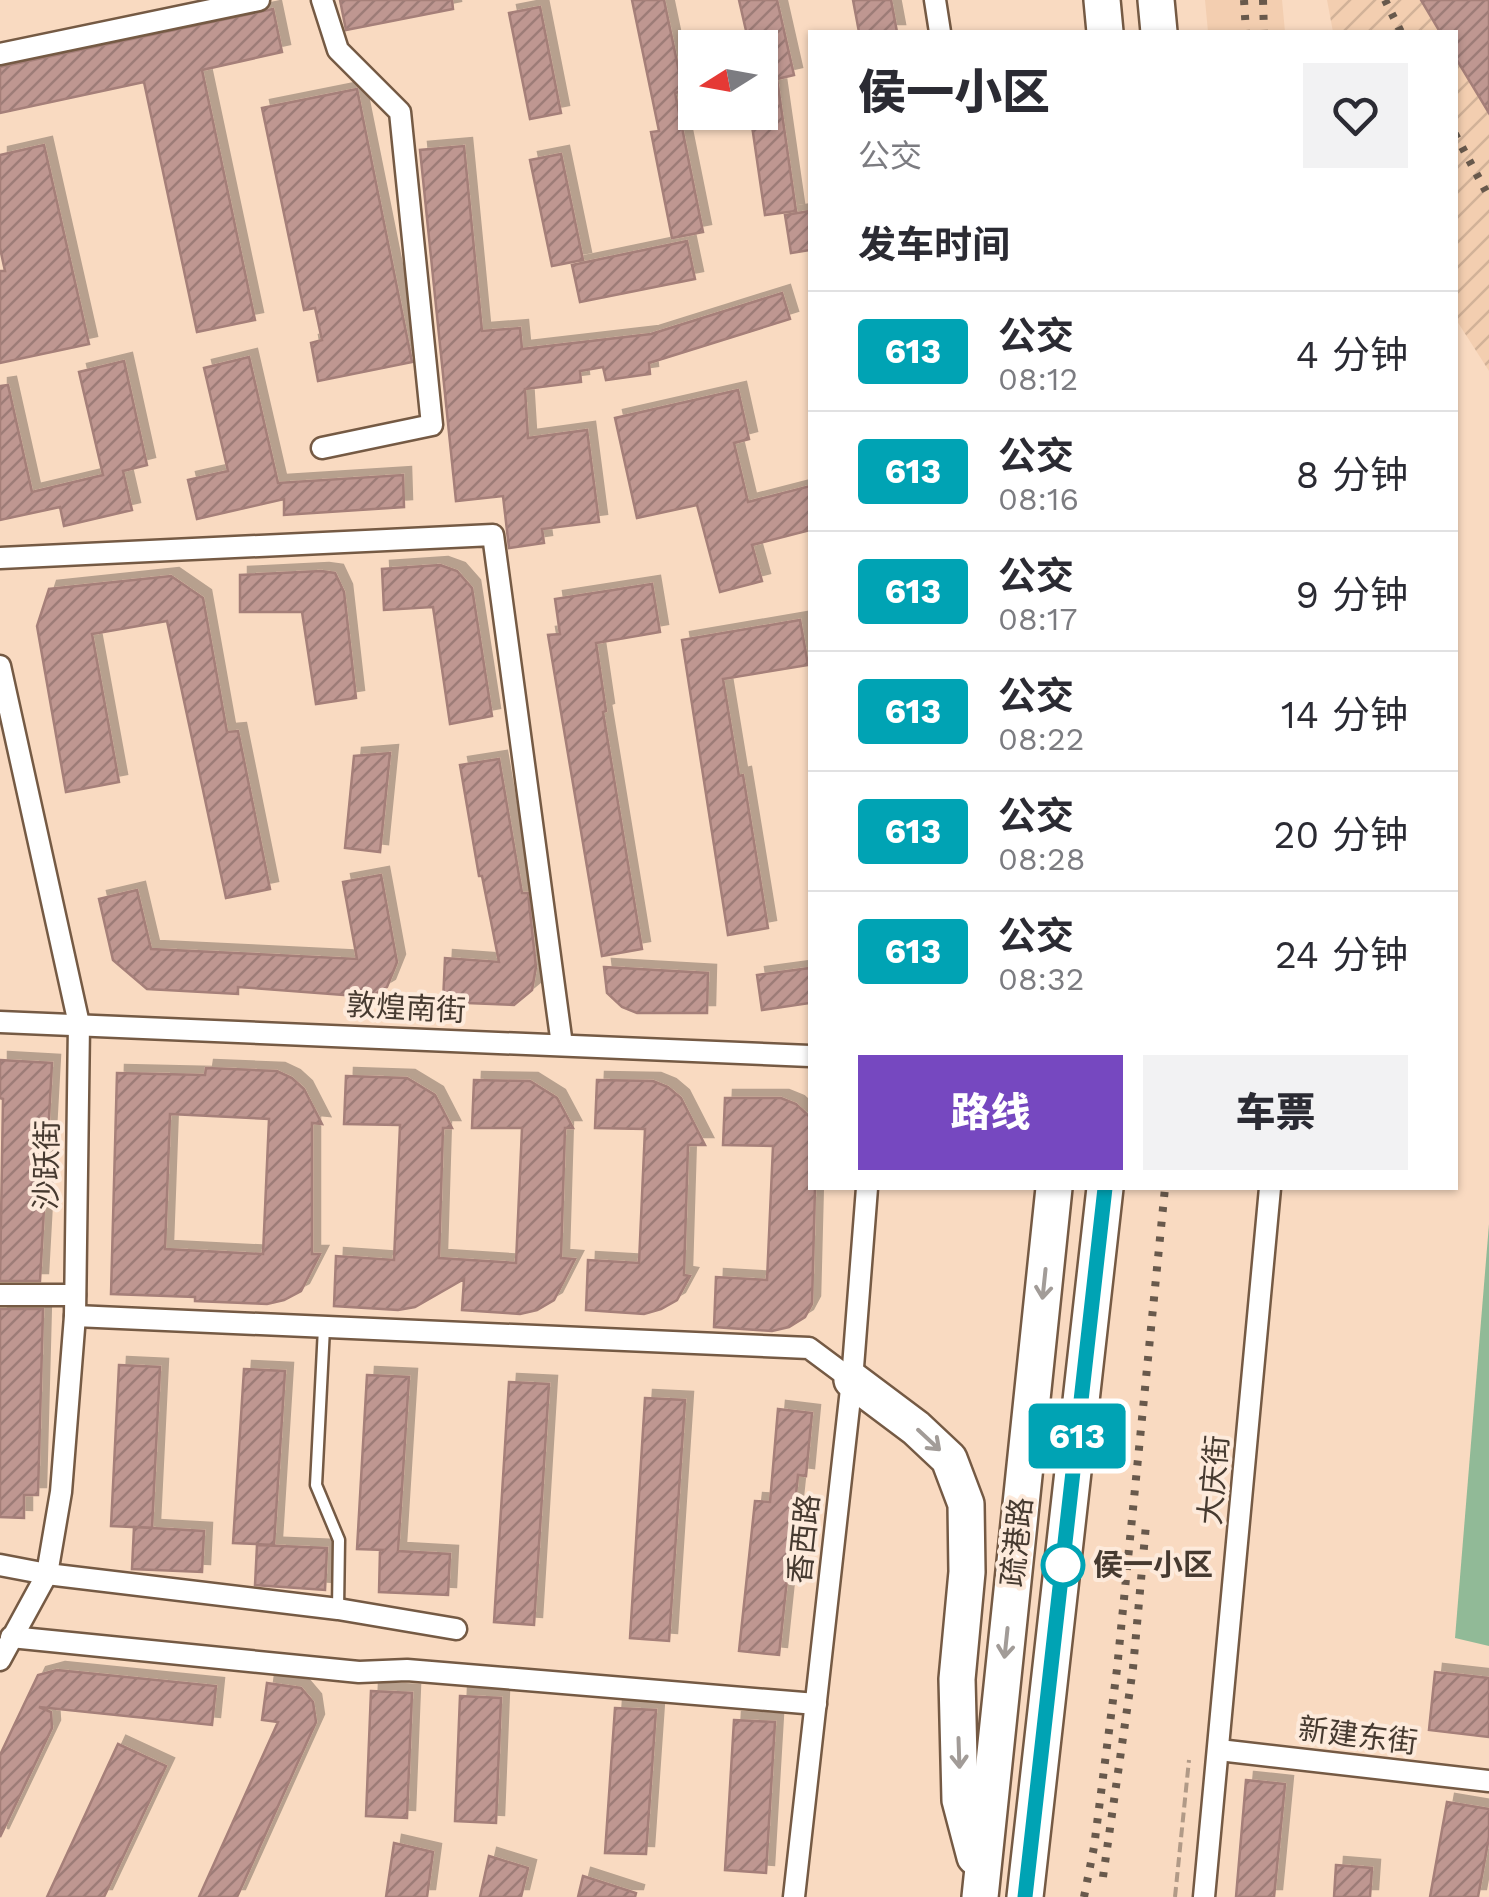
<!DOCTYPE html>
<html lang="zh">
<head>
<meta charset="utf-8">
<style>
  body { margin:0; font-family:"Work Sans","Noto Sans SC",sans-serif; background:#f2f2f3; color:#2b2b33; height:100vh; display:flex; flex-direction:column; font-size:38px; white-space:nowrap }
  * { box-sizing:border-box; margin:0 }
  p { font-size:32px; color:#7c7c81 }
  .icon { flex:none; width:55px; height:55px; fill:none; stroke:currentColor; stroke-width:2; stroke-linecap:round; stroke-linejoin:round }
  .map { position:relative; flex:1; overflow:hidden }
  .drawer { position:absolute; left:808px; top:30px; width:650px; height:1160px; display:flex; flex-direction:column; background:#fff; border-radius:0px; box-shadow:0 2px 8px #0004 }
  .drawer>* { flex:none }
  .badge { padding:0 20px; border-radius:8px; font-size:35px; line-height:65px }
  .needle { width:65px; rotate:259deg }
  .buttons { position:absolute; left:678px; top:30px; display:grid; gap:20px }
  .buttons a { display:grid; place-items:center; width:100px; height:100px; border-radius:0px; background:#fff; box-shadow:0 2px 8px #0004; font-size:50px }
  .map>.badge { position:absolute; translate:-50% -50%; box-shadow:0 0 0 5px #fff }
  h2 { padding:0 50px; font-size:38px; line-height:90px }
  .round { display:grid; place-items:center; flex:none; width:105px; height:105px; border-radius:0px; background:#f2f2f3 }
  .summary { display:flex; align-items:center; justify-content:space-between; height:170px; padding:0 50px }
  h1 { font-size:48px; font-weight:800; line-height:75px }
  .button { display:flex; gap:20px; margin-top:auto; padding:20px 50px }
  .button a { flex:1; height:115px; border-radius:0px; background:#7648c0; color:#fff; font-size:40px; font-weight:800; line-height:115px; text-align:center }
  .button a+a { background:#f2f2f3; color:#2b2b33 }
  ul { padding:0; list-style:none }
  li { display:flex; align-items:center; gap:30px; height:120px; padding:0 50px; border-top:2px solid #e1e1e2 }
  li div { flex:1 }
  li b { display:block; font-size:38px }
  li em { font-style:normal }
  li .badge { min-width:110px; font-weight:700; text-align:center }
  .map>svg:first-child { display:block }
</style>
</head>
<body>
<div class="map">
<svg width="1489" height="1897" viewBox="0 0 1489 1897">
  <defs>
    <pattern id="industrial-furrows" width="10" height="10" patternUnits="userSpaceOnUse" patternTransform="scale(2.5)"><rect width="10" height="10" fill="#f3ceb0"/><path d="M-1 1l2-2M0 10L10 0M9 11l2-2" fill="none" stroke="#d2b298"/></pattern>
    <pattern id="building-hatch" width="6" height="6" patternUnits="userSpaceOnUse" patternTransform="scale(2.5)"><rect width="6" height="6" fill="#bf9791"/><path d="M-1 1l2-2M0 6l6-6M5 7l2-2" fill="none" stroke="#9d7c77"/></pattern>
    <filter id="shadow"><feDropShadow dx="8" dy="-8" stdDeviation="0" flood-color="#0004"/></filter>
  </defs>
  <rect width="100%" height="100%" fill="#f9dac1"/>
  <polygon fill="#f3ceb0" points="1205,0 1282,0 1285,32 1208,32"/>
  <polygon fill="url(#industrial-furrows)" points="1327,0 1489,0 1489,371 1455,318 1455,32 1333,32"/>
  <polygon fill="#91ba97" points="1489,1224 1489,1646 1455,1638"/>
  <g fill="url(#building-hatch)" stroke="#a57f79" stroke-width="2.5" fill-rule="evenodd" filter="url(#shadow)">
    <polygon points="340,0 452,0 453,9 346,30"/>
    <polygon points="632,0 664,0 683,91 675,93 703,232 672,238 651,132 659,131"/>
    <polygon points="739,0 777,0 794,75 777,79 796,211 765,215 750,112 760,112 760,48 750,48"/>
    <polygon points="853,0 891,0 897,32 859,32"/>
    <polygon points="1421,0 1489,0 1489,113 1455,57 1455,32 1440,32"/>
    <polygon points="540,7 561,113 530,119 509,13"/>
    <polygon points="273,9 282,52 202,70 255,320 197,332 144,82 0,113 0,67"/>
    <polygon points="357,89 412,362 318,381 311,343 322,340 315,308 304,310 262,108"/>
    <polygon points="44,145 89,344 0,363 0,271 5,271 0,248 0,155"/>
    <polygon points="464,146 482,331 520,328 522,349 651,334 782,293 790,319 649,363 650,374 606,380 603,367 580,371 581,382 525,389 528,438 587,430 599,522 542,529 544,543 509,548 503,496 456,501 420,150"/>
    <polygon points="561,154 583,260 552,266 530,160"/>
    <polygon points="810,211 810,250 791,253 785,215"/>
    <polygon points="687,241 695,279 580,302 572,265"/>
    <polygon points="249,357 278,483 403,475 404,507 284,515 284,499 197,519 188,480 228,471 204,368"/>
    <polygon points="124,361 147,465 123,471 132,510 64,526 60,507 0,520 0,386 8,385 32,492 103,475 79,372"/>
    <polygon points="738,390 749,439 734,443 748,502 810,486 810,530 752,545 762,581 720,592 697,505 637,518 615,418"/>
    <polygon points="440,565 457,571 472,588 492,716 450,724 433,607 384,610 382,569"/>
    <polygon points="321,571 335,573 344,592 356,698 316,704 302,612 240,612 240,575"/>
    <polygon points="171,576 203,598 227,732 238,731 270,889 226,898 167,621 92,634 119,782 66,792 37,626 49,589"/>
    <polygon points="652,584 660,632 596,643 606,711 603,712 642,949 602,956 548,635 560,634 555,599"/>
    <polygon points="800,620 808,665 723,679 739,776 743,775 768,928 728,935 682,640"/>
    <polygon points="390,753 380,852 345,848 354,756"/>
    <polygon points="499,759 522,893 528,893 536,967 532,990 514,1005 443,1002 445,958 499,962 482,876 479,876 460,765"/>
    <polygon points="381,875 397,962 387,987 370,997 238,987 238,994 147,989 113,960 99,899 137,890 151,949 357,959 343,882"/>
    <polygon points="604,967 708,973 707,1013 637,1013 622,1007 607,993"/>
    <polygon points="810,968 810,1003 762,1010 757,975"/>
    <polygon points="0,1060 52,1063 40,1281 0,1281 3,1099 0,1098"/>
    <path d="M206 1068 277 1071 292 1078 304 1089 322 1124 312 1123V1254H320L301 1291 284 1300 267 1304 195 1301V1297L111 1294 117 1073 205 1075ZM170 1114 269 1119 263 1254 165 1249Z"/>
    <polygon points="346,1076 407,1078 435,1095 452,1128 443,1128 439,1258 516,1263 522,1128 472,1128 474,1080 530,1081 557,1098 573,1128 565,1128 561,1258 575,1259 554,1300 537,1310 520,1314 462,1310 464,1279 415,1307 398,1310 334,1306 336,1256 394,1260 400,1125 344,1124"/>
    <polygon points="597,1080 653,1081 668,1087 681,1098 705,1145 688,1145 684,1275 690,1276 677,1300 661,1309 644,1314 586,1310 588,1260 639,1263 645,1129 595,1128"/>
    <polygon points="725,1098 781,1098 796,1104 810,1117 810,1188 815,1188 812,1304 805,1317 789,1327 772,1331 714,1327 716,1277 767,1280 773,1146 723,1145"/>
    <polygon points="0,1309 43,1309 38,1495 24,1495 24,1518 0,1517"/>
    <polygon points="119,1365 160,1367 152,1528 111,1526"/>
    <polygon points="244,1369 285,1371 274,1545 233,1543"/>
    <polygon points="367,1375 409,1377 398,1551 450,1554 448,1595 379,1592 380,1550 385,1550 357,1549"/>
    <polygon points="509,1382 549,1384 534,1625 494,1622"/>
    <polygon points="645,1398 685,1400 669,1641 630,1638"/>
    <polygon points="778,1409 812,1413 806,1476 798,1475 779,1655 739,1651 755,1501 770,1502"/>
    <polygon points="134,1527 204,1531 202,1572 132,1569"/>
    <polygon points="257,1545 327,1548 325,1590 255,1585"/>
    <polygon points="57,1670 216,1686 212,1725 39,1707 51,1712 52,1728 0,1837 0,1755 38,1675"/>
    <polygon points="1435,1672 1489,1678 1489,1737 1429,1730"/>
    <polygon points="267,1683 301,1688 313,1702 316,1722 237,1897 199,1897 278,1722 262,1720"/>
    <polygon points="371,1691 412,1693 407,1818 366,1816"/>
    <polygon points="460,1696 501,1698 496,1823 455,1821"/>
    <polygon points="615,1708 656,1710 646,1854 605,1853"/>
    <polygon points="734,1720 775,1722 766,1873 725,1870"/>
    <polygon points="118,1744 166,1766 104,1897 47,1897"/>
    <polygon points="1246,1780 1285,1784 1274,1897 1236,1897"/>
    <polygon points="1447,1802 1489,1809 1489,1837 1478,1897 1430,1897"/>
    <polygon points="394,1843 433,1852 427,1897 386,1897"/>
    <polygon points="489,1856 528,1868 521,1897 480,1897"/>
    <polygon points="1336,1865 1372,1868 1370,1897 1334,1897"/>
    <polygon points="583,1876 636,1893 635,1897 578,1897"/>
  </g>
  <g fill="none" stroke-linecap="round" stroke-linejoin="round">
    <g stroke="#755a44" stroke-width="15">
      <polyline id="lane" points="324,1328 316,1485 339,1540 338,1609"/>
    </g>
    <g stroke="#755a44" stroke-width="25">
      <g id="street">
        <polyline points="935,0 940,32"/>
        <polyline points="0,54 259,0"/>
        <polyline points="322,448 432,425 400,112 338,50 322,0"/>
        <polyline points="0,558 493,535 562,1045"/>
        <polyline points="0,666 79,1024 75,1316 61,1492 47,1574 0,1660"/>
        <polyline points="0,1022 810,1056"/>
        <polyline points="0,1295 75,1295"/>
        <polyline points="75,1316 809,1348 852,1380"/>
        <polyline points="0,1565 47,1574 338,1609 456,1629"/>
        <polyline points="11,1637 359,1672 407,1670 816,1704"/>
        <polyline points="1219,1750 1489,1781"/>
        <polyline points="794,1897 852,1380 867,1188"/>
        <polyline points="1204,1897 1270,1188"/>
      </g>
    </g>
    <g stroke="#755a44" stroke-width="40">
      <g id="highway">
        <polyline points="1102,0 1105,32"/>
        <polyline points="1156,0 1159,32"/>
        <polyline points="852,1380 916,1428 949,1459 966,1504 967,1572 957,1679 960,1800 975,1857"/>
        <polyline points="980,1897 1054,1188"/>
        <polyline points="1025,1897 1105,1188"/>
      </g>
    </g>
    <polyline stroke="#b19a87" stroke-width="4" stroke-dasharray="10 5" stroke-linecap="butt" points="1175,1897 1189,1760"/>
    <use href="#lane" stroke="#fff" stroke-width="10"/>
    <use href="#street" stroke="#fff" stroke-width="20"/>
    <use href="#highway" stroke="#fff" stroke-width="35"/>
    <g stroke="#68594c" stroke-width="8" stroke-dasharray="5 10" stroke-linecap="butt">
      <polyline points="1244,0 1246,32"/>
      <polyline points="1263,0 1264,32"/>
      <polyline points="1385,0 1401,32"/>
      <polyline points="1455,134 1489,197"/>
      <polyline points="1103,1877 1133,1668 1146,1525"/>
      <polyline points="1084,1897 1094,1847 1117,1669 1165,1188"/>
    </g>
  </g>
  <defs><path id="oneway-shaft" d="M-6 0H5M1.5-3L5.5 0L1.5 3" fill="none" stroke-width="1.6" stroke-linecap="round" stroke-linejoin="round" transform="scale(2.5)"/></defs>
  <g stroke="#a29c98">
    <use href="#oneway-shaft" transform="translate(1044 1284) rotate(96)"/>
    <use href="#oneway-shaft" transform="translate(929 1440) rotate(43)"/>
    <use href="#oneway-shaft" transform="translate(1006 1643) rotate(96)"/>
    <use href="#oneway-shaft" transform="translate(959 1753) rotate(88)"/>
  </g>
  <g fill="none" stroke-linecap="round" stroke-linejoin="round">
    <g stroke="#fff" stroke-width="22">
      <polyline id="line" points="1025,1897 1105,1188"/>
    </g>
    <use href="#line" stroke="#00a3b4" stroke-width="15"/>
  </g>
  <circle fill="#fff" stroke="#00a3b4" stroke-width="5" cx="1063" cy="1565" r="20"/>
  <g text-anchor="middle" stroke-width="8" stroke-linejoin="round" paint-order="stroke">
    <g font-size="30" fill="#463a30" stroke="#fdeadb">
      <text transform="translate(406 1008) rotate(3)" y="10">敦煌南街</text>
      <text transform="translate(47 1165) rotate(-89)" y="10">沙跃街</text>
      <text transform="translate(1214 1480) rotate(-85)" y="10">大庆街</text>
      <text transform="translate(804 1539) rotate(-84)" y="10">香西路</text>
      <text transform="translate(1017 1542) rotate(-84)" y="10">疏港路</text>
      <text transform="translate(1358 1736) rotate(7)" y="10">新建东街</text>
    </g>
    <g font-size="30" font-weight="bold" fill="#463a30" stroke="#fdeadb" text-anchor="start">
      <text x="1093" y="1575">侯一小区</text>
    </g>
  </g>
</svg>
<div class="buttons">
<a><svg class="needle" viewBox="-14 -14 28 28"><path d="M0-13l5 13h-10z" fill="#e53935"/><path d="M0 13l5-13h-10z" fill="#7c7c81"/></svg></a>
</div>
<b class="badge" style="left:1077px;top:1436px;background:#00a3b4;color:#fff">613</b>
<section class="drawer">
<div class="summary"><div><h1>侯一小区</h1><p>公交</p></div><a class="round"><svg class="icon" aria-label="heart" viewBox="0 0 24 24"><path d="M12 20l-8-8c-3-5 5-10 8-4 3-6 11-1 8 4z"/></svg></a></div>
<h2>发车时间</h2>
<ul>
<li><span class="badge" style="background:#00a3b4;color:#fff">613</span><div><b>公交</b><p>08:12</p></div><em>4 分钟</em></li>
<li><span class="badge" style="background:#00a3b4;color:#fff">613</span><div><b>公交</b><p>08:16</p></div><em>8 分钟</em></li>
<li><span class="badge" style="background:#00a3b4;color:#fff">613</span><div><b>公交</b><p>08:17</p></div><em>9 分钟</em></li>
<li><span class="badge" style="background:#00a3b4;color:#fff">613</span><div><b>公交</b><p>08:22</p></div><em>14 分钟</em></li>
<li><span class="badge" style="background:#00a3b4;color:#fff">613</span><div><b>公交</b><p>08:28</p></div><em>20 分钟</em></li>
<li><span class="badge" style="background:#00a3b4;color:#fff">613</span><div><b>公交</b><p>08:32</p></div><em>24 分钟</em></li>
</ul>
<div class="button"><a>路线</a><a>车票</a></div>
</section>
</div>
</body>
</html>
